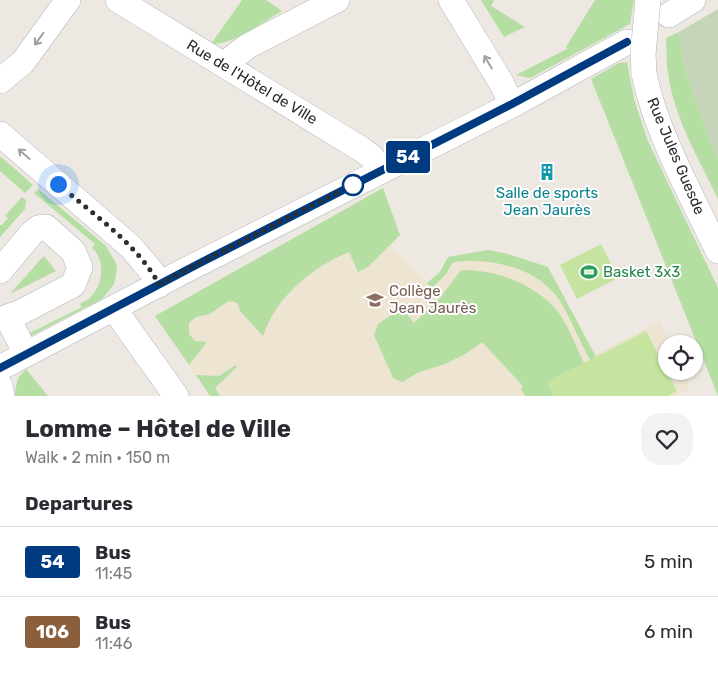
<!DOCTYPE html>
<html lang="en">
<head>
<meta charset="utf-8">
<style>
  body { margin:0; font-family:Rubik,sans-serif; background:#f2f2f3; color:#2b2b33; height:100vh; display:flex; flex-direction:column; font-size:19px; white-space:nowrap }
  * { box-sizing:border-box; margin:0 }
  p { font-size:16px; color:#7c7c81 }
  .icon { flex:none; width:28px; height:28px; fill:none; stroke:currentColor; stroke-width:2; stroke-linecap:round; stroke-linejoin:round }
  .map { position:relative; height:396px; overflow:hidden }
  .sheet { display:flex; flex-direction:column; background:#fff; flex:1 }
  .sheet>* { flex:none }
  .badge { padding:0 10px; border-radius:4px; font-size:18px; line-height:32px }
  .fabs { position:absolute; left:658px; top:335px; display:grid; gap:10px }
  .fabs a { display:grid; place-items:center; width:45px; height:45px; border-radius:50%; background:#fff; box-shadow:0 1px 4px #0004; font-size:25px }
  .you { position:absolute; width:25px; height:25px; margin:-12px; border:4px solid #fff; border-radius:50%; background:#1a73e8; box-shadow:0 0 0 8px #1a73e833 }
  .map>.badge { position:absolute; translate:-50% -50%; box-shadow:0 0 0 2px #fff }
  h2 { padding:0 25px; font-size:19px; line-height:45px }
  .round { display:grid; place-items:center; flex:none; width:52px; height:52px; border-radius:20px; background:#f2f2f3 }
  .overview { display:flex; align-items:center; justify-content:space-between; height:85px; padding:0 25px }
  h1 { font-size:24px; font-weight:700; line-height:38px }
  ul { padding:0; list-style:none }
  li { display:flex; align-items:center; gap:15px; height:70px; padding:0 25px; border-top:1px solid #e1e1e2 }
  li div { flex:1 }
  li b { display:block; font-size:19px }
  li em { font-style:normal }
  li .badge { min-width:55px; font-weight:700; text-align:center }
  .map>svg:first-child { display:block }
</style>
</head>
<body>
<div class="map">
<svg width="718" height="396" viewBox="0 0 718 396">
  <rect width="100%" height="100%" fill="#ede8e1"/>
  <polygon fill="#ede5d2" points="383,188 400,235 391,245 427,283 440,272 448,257 461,254 489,250 508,254 548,267 595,354 660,321 670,344 666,344 666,371 682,371 690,389 675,396 210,396 155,316"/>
  <g fill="#b5dea3">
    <path d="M242 0H266L282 11C263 22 233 45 211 44Z"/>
    <polygon points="481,0 494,0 491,6 525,27 504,37"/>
    <polygon points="595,0 634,0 630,24 530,78 516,75 567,49 566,47"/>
    <path d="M679 32 684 66 708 136 718 157V199C699 159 674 118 668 73 666 62 667 50 666 38Z"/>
    <polygon points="627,62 634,99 648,141 718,288 718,396 591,79 619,63"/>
    <polygon points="0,156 33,185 25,193 0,171"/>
    <path d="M383 188 400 235 368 267 358 272 349 252C311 268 277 296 263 336L240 311 238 304 233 301 227 302 210 314 196 317 189 323V334L195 341 207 342 189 365 155 316Z"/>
    <path d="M38 189 106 246 117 265 116 275 114 284 102 299 25 339 24 336 82 307 80 304C83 302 88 300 90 298 103 285 106 260 92 248L95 244 34 193Z"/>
    <polygon points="22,197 26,200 25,209 0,237 0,225 2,225 8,218 5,216"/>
    <path d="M489 250 508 254 548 267 596 357 590 360C580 342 569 314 558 298 534 266 491 258 453 262L446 274 432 288 427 283 440 272 448 257Z"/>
    <polygon points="44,256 56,271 10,294 41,259"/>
    <path d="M461 270C495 270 528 281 553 306 567 320 575 345 584 363L547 382 554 396H525L521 389 523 386 482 342 467 353 443 365 419 372 402 382 393 378 374 335 378 324 402 308 414 323 440 298Z"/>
    <polygon points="236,365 237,367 215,388 220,396 210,396 196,375 219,376"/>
    <polygon points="26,369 48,396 14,396 18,378"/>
  </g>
  <polygon fill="#c6d5b9" points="718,9 718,157 708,136 684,66 679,32"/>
  <g fill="#c5e49f">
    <polygon points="601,244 618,278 577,299 560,265"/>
    <polygon points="646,331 677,391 668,396 554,396 547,382"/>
  </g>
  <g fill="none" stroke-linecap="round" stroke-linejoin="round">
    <g stroke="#b4b6bf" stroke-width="26">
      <g id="minor">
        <polyline points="118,0 361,149 372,157 379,171"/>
        <polyline points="451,0 502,84 512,105"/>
        <polyline points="669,15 693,0"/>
        <polyline points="227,66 232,58 248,46 337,0"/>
        <path d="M644 73C655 131 692 196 718 251"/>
        <polyline points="0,81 23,62 68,0"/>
        <polyline points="0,134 131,247 152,272 159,285"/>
        <polyline points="0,271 32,233 38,228 46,227 73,251 80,267 73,285 19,313 7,317 26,353"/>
        <polyline points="116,307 122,320 176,396"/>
        <polyline points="0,368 182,272 512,105 627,42"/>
        <polyline points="0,386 2,396"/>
      </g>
    </g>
    <use href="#minor" stroke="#fff" stroke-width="25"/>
    <g stroke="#b4b6bf" stroke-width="26" stroke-linecap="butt">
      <polyline id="minor-bridge" points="644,73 643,54 648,0"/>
    </g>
    <use href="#minor-bridge" stroke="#fff" stroke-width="25"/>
  </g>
  <defs><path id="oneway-shaft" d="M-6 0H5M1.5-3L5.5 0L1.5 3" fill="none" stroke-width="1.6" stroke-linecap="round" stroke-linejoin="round" transform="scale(1.25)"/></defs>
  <g stroke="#a0a0a0">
    <use href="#oneway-shaft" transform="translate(39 39) rotate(126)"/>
    <use href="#oneway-shaft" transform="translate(488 62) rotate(-121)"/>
    <use href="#oneway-shaft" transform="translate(24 154) rotate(-139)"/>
  </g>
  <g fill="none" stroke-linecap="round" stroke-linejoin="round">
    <g stroke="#fff" stroke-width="11">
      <polyline id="line" points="0,368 200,263 512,104 627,42"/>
    </g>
    <use href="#line" stroke="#003b80" stroke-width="8"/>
    <path stroke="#2d2d2d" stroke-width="5" stroke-dasharray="0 9" d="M58 184C94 215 136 243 159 284L354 184 353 185"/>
  </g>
  <defs>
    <g id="building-bare" transform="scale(1.35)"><path d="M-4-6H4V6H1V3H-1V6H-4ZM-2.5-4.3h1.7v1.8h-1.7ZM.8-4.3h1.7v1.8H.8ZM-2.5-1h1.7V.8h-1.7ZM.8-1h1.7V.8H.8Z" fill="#0f9aa8" stroke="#fff" stroke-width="2.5" paint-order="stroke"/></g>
    <g id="stadium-bare" transform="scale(1.35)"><path d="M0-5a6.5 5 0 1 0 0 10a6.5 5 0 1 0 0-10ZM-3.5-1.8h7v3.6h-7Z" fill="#2e9e5b" stroke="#fff" stroke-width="2.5" paint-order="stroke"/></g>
    <g id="school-bare" transform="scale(1.35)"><path d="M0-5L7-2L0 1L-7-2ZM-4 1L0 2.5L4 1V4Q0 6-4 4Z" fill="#8d6e63" stroke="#fff" stroke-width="2.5" paint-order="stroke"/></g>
  </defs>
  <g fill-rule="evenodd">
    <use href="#building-bare" x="547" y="172"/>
    <use href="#stadium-bare" x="589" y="272"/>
    <use href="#school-bare" x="375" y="300"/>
  </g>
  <circle fill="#fff" stroke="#003b80" stroke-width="2.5" cx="353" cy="185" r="10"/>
  <g text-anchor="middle" stroke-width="4" stroke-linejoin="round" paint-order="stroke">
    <g font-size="15" fill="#2d2d2d" stroke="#fff">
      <text transform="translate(252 82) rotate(31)" y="5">Rue de l'Hôtel de Ville</text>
      <text transform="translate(676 156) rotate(67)" y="5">Rue Jules Guesde</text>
    </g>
    <g font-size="15" fill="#0d838f" stroke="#fff">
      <text x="547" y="198">Salle de sports<tspan x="547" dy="17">Jean Jaurès</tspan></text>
    </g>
    <g font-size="15" fill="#27864d" stroke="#fff" text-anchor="start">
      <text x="603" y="277">Basket 3x3</text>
    </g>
    <g font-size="15" fill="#785e54" stroke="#fff" text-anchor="start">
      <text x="389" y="296">Collège<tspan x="389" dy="17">Jean Jaurès</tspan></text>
    </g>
  </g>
</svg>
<div class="fabs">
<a><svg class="icon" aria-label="locate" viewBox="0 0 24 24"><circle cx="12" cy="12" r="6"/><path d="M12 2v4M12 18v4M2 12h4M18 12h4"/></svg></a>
</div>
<div class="you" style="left:58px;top:184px"></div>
<b class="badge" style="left:408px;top:157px;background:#003b80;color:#fff">54</b>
</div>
<section class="sheet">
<div class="overview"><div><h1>Lomme – Hôtel de Ville</h1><p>Walk · 2 min · 150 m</p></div><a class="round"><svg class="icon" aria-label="heart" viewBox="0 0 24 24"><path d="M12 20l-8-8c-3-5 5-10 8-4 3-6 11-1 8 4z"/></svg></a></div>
<h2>Departures</h2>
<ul>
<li><span class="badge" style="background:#003b80;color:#fff">54</span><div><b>Bus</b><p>11:45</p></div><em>5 min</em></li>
<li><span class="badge" style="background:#8b5e3c;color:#fff">106</span><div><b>Bus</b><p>11:46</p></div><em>6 min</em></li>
</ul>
</section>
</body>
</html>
